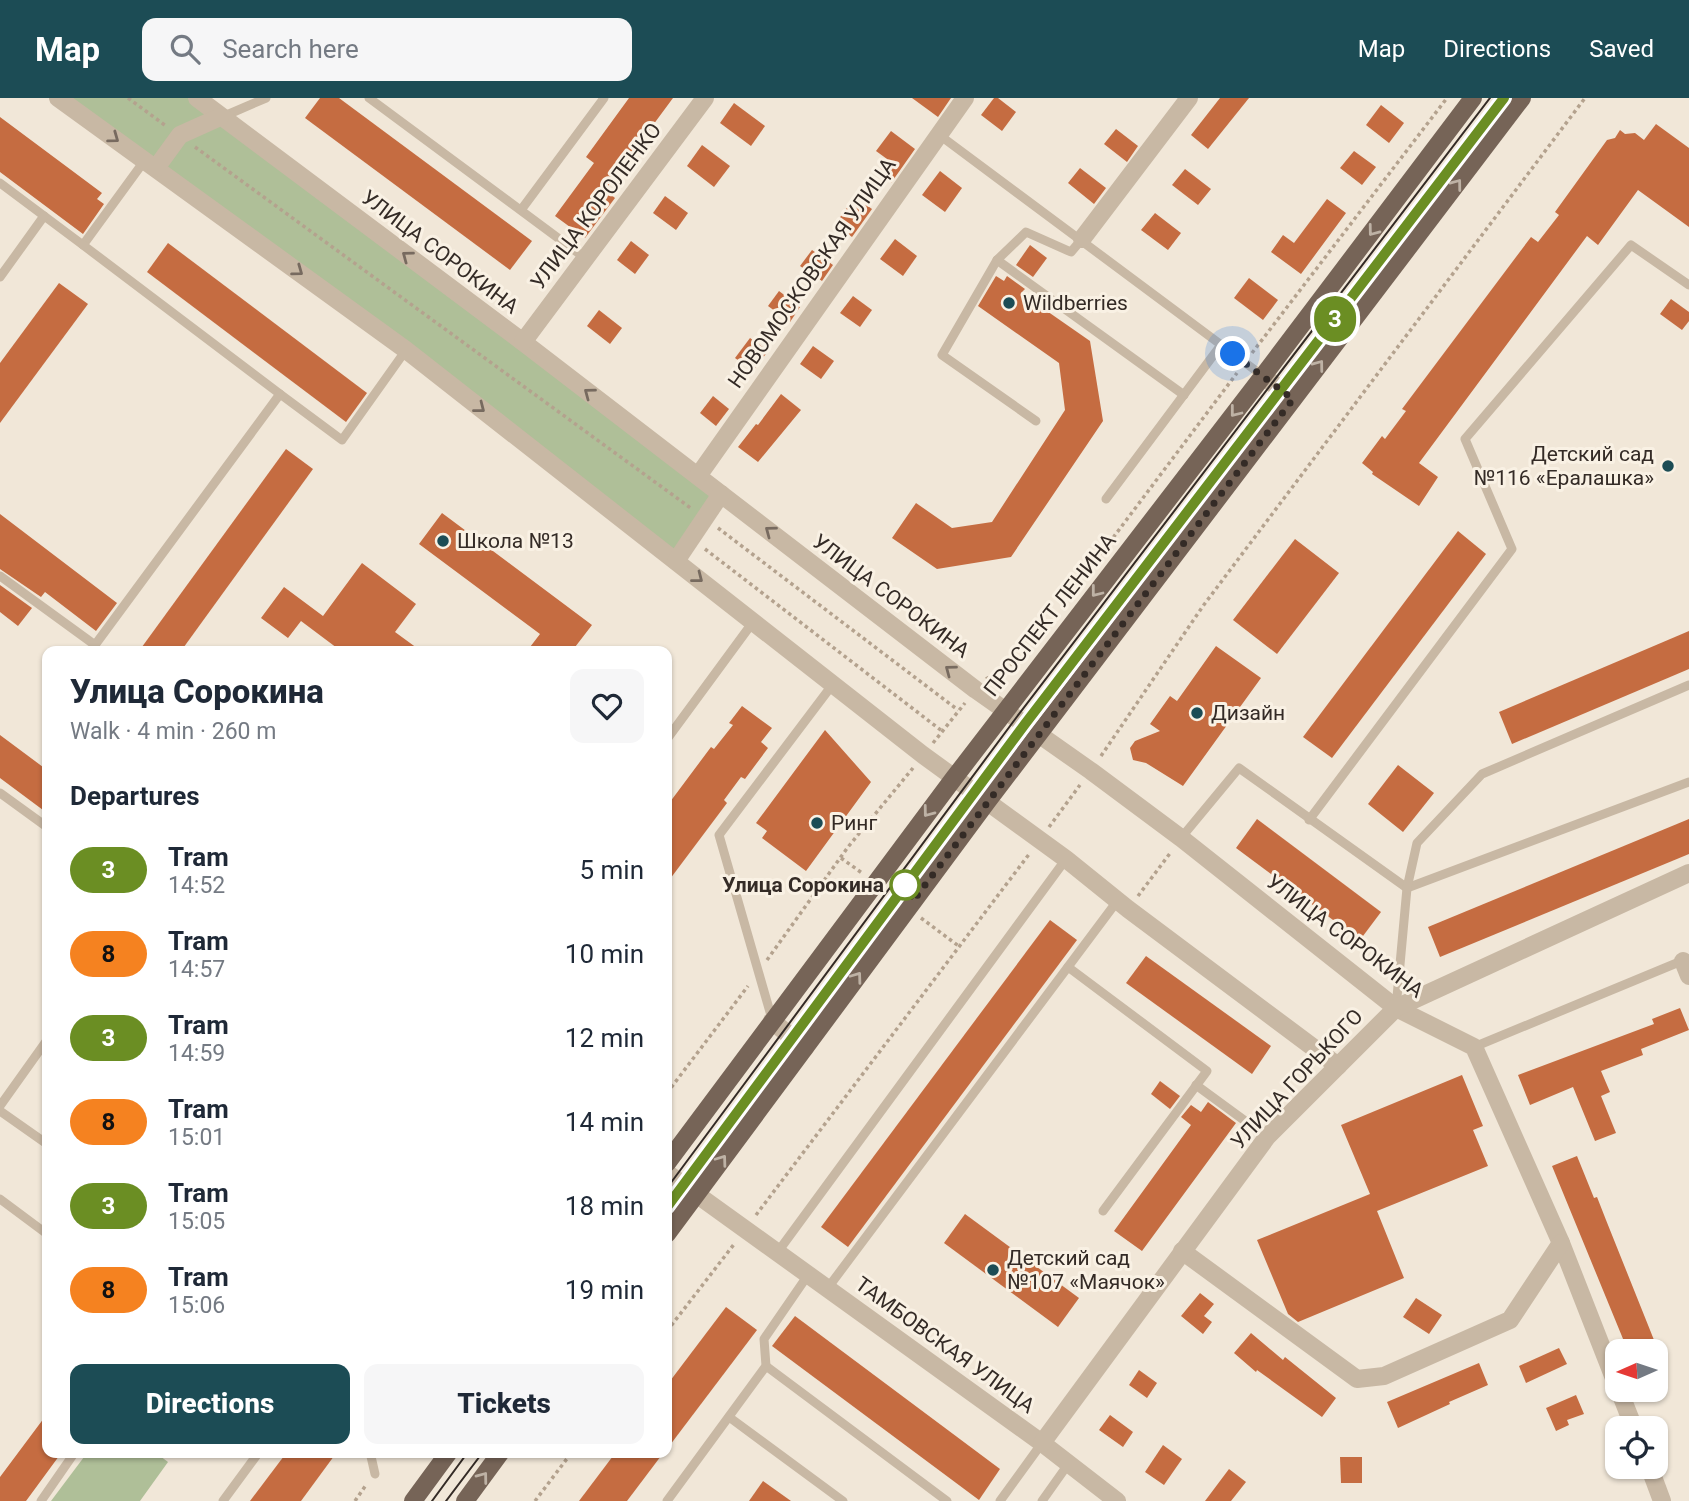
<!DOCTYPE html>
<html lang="en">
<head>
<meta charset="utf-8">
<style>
  body { margin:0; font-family:Roboto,sans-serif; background:#f6f6f7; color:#1f2937; height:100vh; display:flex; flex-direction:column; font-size:26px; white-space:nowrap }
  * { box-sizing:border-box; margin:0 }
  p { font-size:23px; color:#747a83 }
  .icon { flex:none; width:38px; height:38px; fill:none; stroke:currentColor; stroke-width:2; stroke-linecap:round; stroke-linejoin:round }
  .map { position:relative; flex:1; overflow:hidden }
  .sheet { position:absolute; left:42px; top:548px; width:630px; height:812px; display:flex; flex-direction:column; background:#fff; border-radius:14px; box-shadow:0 2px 5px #0004 }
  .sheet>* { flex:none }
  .badge { padding:0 14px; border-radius:23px; font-size:24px; line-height:46px }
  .needle { width:46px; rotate:267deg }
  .fabs { position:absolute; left:1605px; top:1241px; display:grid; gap:14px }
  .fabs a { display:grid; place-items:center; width:63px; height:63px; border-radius:14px; background:#fff; box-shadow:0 2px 5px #0004; font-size:35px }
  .you { position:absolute; width:35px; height:35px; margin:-18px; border:5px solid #fff; border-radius:50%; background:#1a73e8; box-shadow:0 0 0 10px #1a73e833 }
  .map>.badge { position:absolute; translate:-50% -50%; box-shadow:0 0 0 4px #fff }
  h2 { padding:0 28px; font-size:26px; line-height:63px }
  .round { display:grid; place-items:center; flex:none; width:74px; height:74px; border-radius:14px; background:#f6f6f7 }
  .head { display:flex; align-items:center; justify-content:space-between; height:119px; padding:0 28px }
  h1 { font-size:33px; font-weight:800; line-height:52px }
  .primary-button { display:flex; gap:14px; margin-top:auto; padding:14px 28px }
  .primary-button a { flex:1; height:80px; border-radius:14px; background:#1c4c55; color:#fff; font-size:28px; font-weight:800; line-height:80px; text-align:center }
  .primary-button a+a { background:#f6f6f7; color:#1f2937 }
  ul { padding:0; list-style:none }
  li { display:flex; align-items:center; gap:21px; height:84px; padding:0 28px }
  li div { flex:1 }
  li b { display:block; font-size:26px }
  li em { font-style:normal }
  li .badge { min-width:77px; font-weight:700; text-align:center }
  header { display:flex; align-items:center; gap:42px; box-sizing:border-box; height:98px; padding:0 35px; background:#1c4c55; color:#fff }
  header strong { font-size:33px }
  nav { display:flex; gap:38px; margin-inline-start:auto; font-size:24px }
  .search { width:490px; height:63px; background:#f6f6f7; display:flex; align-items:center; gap:18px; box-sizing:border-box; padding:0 24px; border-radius:14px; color:#747a83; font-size:26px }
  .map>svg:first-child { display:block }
</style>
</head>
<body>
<header>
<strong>Map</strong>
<div class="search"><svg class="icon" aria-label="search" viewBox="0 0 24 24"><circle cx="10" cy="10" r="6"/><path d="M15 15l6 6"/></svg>Search here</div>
<nav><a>Map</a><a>Directions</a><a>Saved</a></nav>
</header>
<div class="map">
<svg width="1689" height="1403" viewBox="0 0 1689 1403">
  <rect width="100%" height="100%" fill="#f1e7d8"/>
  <g fill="#afbf98">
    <polygon points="58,0 197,0 721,396 676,463"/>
    <polygon points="87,1355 156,1355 168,1364 140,1403 51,1403"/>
  </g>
  <g fill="#c56c41">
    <polygon points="320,0 339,0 532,143 510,172 305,20"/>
    <polygon points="629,0 673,0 605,92 615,100 585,140 555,118 594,65 586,59"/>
    <polygon points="912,0 951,0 938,19"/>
    <polygon points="994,0 998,0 1016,14 1002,33 981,17"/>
    <polygon points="1220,0 1249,0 1208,51 1191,37"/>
    <polygon points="734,5 765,28 751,48 720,25"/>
    <polygon points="1381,7 1404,25 1389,45 1366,27"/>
    <polygon points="0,19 102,95 97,101 104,106 83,136 0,74"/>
    <polygon points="1656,26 1689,50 1689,129 1638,92 1598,147 1587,138 1419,365 1438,379 1419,408 1372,376 1373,374 1362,365 1382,338 1385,341 1406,313 1402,311 1531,139 1538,144 1559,117 1555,114 1607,42 1615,40 1620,32 1625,36 1635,35 1644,42"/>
    <polygon points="1116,31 1138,48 1127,64 1104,46"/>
    <polygon points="891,33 915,51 891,85 878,75 887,61 876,53"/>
    <polygon points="702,47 730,68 714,89 687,68"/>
    <polygon points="1354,53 1376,69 1362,87 1340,70"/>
    <polygon points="1080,70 1106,90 1094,106 1068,85"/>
    <polygon points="1185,71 1211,91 1198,107 1172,87"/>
    <polygon points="940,73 962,90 945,114 922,97"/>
    <polygon points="665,98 688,115 676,132 653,115"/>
    <polygon points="855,99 872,111 852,139 835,126"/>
    <polygon points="1327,101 1346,115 1301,176 1271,154 1283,137 1294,145"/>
    <polygon points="1155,115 1181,135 1168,152 1141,132"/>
    <polygon points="895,141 917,158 903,178 880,161"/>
    <polygon points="631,143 649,157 635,176 617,162"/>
    <polygon points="168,145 367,295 346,324 147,174"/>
    <polygon points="1030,147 1047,160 1033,179 1016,167"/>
    <polygon points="812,152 833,167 822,183 800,168"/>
    <polygon points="996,178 1004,183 1007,178 1025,191 1021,195 1090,243 1103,323 1011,459 937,471 892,440 916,405 952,430 992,424 1065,312 1059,265 978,208"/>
    <polygon points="1249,180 1278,202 1263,222 1234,200"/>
    <polygon points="59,185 88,206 0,325 0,265"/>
    <polygon points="779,193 800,209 790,224 768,208"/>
    <polygon points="853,198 872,212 860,229 840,215"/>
    <polygon points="1671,201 1689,214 1689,223 1682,232 1660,216"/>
    <polygon points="599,212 622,230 610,246 587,228"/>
    <polygon points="750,240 768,253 753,273 735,260"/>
    <polygon points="813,248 834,263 821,281 800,266"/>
    <polygon points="781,296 801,312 758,364 738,349 756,326 758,327"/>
    <polygon points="713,298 729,311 716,328 700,315"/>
    <polygon points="286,351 313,371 181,553 139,553"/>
    <polygon points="442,415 592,527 572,553 527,553 540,536 419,446"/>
    <polygon points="0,416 117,505 96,533 45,494 41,499 0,471"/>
    <polygon points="1458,433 1486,456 1332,660 1303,639"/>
    <polygon points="1295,441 1339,475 1277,556 1233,522"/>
    <polygon points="362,465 416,506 395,534 421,553 341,553 301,523 288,540 261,520 284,489 323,518"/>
    <polygon points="0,487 32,510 18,528 0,514"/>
    <polygon points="1689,533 1689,571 1512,646 1499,614"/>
    <polygon points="1216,548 1261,580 1183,688 1146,665 1133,662 1130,650 1135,643 1160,633 1150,626 1170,598 1177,603"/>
    <polygon points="742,608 772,630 761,644 768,650 745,681 741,679 724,702 727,705 667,785 667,708 711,649 714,651 733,627 729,625"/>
    <polygon points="825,632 871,684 806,773 762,740 767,733 756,725"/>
    <polygon points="0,637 47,672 47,715 0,680"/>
    <polygon points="1398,667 1434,695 1403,734 1368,706"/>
    <polygon points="1257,721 1381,814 1360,842 1236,750"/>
    <polygon points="1689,721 1689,756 1440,859 1428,829"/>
    <polygon points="1050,822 1077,842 848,1149 821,1129"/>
    <polygon points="1146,858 1271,948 1252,976 1126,885"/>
    <polygon points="1680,910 1689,932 1641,951 1643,957 1601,973 1610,994 1601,998 1616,1035 1595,1043 1573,989 1530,1007 1518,977 1654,926 1652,921"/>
    <polygon points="1462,977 1483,1028 1473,1032 1488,1068 1377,1113 1404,1180 1298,1224 1288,1216 1257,1142 1370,1096 1341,1027"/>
    <polygon points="1160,983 1180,998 1170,1011 1151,996"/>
    <polygon points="1208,1004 1236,1025 1142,1153 1114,1133 1191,1027 1181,1019 1191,1007 1201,1014"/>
    <polygon points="1577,1058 1594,1100 1597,1099 1606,1122 1654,1242 1628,1253 1552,1068"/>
    <polygon points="965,1116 1079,1200 1058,1229 944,1145"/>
    <polygon points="1200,1195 1214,1206 1204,1218 1212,1224 1203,1236 1181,1218"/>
    <polygon points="1416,1200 1442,1217 1429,1236 1403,1219"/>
    <polygon points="726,1209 757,1232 667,1351 667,1287"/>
    <polygon points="795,1218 1000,1371 979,1402 772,1248"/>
    <polygon points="1251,1235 1283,1262 1285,1259 1336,1300 1322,1319 1257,1272 1256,1274 1234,1255"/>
    <polygon points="1559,1250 1567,1266 1526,1285 1519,1268"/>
    <polygon points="1479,1265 1488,1287 1449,1304 1450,1306 1398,1330 1387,1304"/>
    <polygon points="1139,1272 1157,1285 1147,1300 1129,1287"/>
    <polygon points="1576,1297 1584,1316 1567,1322 1569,1327 1556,1333 1546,1310"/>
    <polygon points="47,1316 47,1354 62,1354 26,1403 0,1403 0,1379"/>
    <polygon points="1110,1317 1133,1334 1123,1349 1099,1332"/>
    <polygon points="1163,1347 1182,1361 1164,1387 1145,1374"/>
    <polygon points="287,1354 337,1354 301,1403 250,1403"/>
    <polygon points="616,1354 664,1354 627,1403 579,1403"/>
    <polygon points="1340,1359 1362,1359 1362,1385 1341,1385"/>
    <polygon points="1229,1371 1246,1384 1231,1403 1205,1403"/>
    <polygon points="763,1383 791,1403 749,1403"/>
  </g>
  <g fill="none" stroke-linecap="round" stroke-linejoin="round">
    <g stroke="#b4a28e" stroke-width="3.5" stroke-dasharray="3.5 3.5" stroke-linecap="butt">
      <polyline points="128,0 166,28"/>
      <polyline points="195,49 692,411"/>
      <polyline points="1252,255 1447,0"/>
      <polyline points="718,430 958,612"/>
      <polyline points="705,451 942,633"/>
      <polyline points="1088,473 1237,275"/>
      <polyline points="986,581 1025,558"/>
      <polyline points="933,645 965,605"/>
      <polyline points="1101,658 1203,508 1585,0"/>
      <polyline points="1049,729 1080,687"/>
      <polyline points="841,760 862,775"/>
      <polyline points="1138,798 1171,754"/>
      <polyline points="921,820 960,849"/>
      <polyline points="767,862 848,749 913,670"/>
      <polyline points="667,995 748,888"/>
      <polyline points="756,1117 1030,755"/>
      <polyline points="667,1233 735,1145"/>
      <polyline points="355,1403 366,1387"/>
      <polyline points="535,1403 572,1354"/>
    </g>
    <g stroke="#c8b8a4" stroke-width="9">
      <polyline points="369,0 585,160"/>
      <polyline points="222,19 266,0"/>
      <polyline points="938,36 1263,278"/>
      <polyline points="0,85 83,147 145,62"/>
      <polyline points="521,112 604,0"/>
      <polyline points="83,147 280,296"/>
      <polyline points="997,162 1184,297"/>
      <polyline points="0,179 44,118"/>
      <polyline points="1036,323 942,257 997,162 1026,134 1071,154 1082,141"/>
      <polyline points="1106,401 1221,247"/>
      <polyline points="0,478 95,547 280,296 342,342 406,252"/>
      <polyline points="667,641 753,524"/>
      <polyline points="0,695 47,729"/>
      <polyline points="1309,722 1512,451 1465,341 1631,147 1689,187"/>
      <polyline points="1181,740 1239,670 1407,790 1689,684"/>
      <polyline points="1068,869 1207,973 1103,1113"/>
      <polyline points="1396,910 1407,790 1417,745 1482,676 1689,587"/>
      <polyline points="772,921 719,737 833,586"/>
      <polyline points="1474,949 1684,862"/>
      <polyline points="1196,987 1267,1039"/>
      <polyline points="0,1008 47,942"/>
      <polyline points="0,1013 47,1046"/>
      <polyline points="0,1101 47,1136"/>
      <polyline points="777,1155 1066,761"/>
      <polyline points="827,1191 1118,802"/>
      <polyline points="766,1268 947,1403"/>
      <polyline points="729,1319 843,1403"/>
      <polyline points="370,1354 375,1376"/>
      <polyline points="41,1403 75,1354"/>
      <polyline points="223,1403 259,1354"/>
      <polyline points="667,1403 766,1268 764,1241 808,1177"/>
      <polyline points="1000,1403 1042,1345"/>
      <polyline points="1042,1403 1069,1365"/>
    </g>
    <g stroke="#c8b8a4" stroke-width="18">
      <polyline points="58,0 406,252 923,657 1066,761 1128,811 1338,968"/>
      <polyline points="197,0 523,244 976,592 1091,673 1181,740 1396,910 1474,949 1561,1145 1617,1288"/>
      <polyline points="156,70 180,37 220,19"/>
      <polyline points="1082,141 1189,0"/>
      <polyline points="523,244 705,0"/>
      <polyline points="1263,278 1293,301"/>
      <polyline points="698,378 965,0"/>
      <polyline points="676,463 721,396"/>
      <polyline points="1683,863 1689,878"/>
      <polyline points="772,923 805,950"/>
      <polyline points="667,1075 1042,1345 1117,1403"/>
      <polyline points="1182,1153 1357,1281 1384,1278 1510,1222 1561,1145"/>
      <polyline points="1619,1292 1634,1330"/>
      <polyline points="1042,1345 1267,1039 1396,910 1689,775"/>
      <polyline points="1649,1368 1662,1403"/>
    </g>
    <g stroke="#766457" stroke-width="18">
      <polyline points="667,1065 954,680 1263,278 1473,0"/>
      <polyline points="667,1136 987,704 1522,0"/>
      <polyline points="413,1403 449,1354"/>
      <polyline points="465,1403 501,1354"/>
    </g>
    <g stroke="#342b26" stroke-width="2">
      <polyline points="667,1090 1016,620 1490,0"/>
      <polyline points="667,1109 1025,626 1504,0"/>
      <polyline points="432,1403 468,1354"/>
      <polyline points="446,1403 483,1354"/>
    </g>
  </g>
  <defs><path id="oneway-chevron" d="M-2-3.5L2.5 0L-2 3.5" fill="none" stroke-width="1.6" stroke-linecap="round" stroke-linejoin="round" transform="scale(1.75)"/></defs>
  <g stroke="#776a5f">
    <use href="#oneway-chevron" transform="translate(114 40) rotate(36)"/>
    <use href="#oneway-chevron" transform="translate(407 158) rotate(-143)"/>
    <use href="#oneway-chevron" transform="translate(298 173) rotate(36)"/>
    <use href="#oneway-chevron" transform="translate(589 295) rotate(-143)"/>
    <use href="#oneway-chevron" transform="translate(480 310) rotate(38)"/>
    <use href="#oneway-chevron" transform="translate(770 433) rotate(-143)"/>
    <use href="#oneway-chevron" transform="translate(698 480) rotate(38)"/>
    <use href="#oneway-chevron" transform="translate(950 572) rotate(-143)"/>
  </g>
  <g stroke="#beb2a5">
    <use href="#oneway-chevron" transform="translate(1457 86) rotate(-53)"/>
    <use href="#oneway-chevron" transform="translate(1373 133) rotate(127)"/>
    <use href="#oneway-chevron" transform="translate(1319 267) rotate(-53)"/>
    <use href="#oneway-chevron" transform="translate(1235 314) rotate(128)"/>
    <use href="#oneway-chevron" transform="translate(1096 494) rotate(128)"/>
    <use href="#oneway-chevron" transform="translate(928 714) rotate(127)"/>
    <use href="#oneway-chevron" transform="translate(857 879) rotate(-54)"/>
    <use href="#oneway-chevron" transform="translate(722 1062) rotate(-54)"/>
    <use href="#oneway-chevron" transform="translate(483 1379) rotate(-53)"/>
  </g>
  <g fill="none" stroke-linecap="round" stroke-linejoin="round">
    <g stroke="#fff" stroke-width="16">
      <polyline id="line" points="667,1109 1025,626 1504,0"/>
    </g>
    <use href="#line" stroke="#6b8e23" stroke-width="10"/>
    <polyline stroke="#342b26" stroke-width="7" stroke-dasharray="0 12.6" points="905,787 913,803 1293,301 1233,256"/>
  </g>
  <g fill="#1c4c55" stroke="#f9f1e4" stroke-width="2.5">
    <circle cx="1009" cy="205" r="7"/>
    <circle cx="1668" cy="368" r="7"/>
    <circle cx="443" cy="443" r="7"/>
    <circle cx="1197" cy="615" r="7"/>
    <circle cx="817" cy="725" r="7"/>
    <circle cx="993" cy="1172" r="7"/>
  </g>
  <circle fill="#fff" stroke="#6b8e23" stroke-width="3.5" cx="905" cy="787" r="14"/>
  <g text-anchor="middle" stroke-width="6" stroke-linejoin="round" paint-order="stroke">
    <g font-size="21" fill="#342b26" stroke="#f9f1e4">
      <text transform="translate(596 108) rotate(-53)" y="7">УЛИЦА КОРОЛЕНКО</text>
      <text transform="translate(440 154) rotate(37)" y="7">УЛИЦА СОРОКИНА</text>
      <text transform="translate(812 175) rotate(-55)" y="7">НОВОМОСКОВСКАЯ УЛИЦА</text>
      <text transform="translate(891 498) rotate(37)" y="7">УЛИЦА СОРОКИНА</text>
      <text transform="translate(1050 517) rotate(-52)" y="7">ПРОСПЕКТ ЛЕНИНА</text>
      <text transform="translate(1345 838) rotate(37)" y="7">УЛИЦА СОРОКИНА</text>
      <text transform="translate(1297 981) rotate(-47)" y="7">УЛИЦА ГОРЬКОГО</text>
      <text transform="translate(945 1247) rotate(36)" y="7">ТАМБОВСКАЯ УЛИЦА</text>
    </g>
    <g font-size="21" fill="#342b26" stroke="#f9f1e4" text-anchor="start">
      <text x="1023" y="212">Wildberries</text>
      <text x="1654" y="363" text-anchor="end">Детский сад<tspan x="1654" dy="24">№116 «Ералашка»</tspan></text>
      <text x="457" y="450">Школа №13</text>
      <text x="1211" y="622">Дизайн</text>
      <text x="831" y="732">Ринг</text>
      <text x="1007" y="1167">Детский сад<tspan x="1007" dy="24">№107 «Маячок»</tspan></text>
    </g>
    <g font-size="21" font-weight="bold" fill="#342b26" stroke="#f9f1e4" text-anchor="end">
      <text x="884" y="794">Улица Сорокина</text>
    </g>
  </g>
</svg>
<div class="fabs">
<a><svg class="needle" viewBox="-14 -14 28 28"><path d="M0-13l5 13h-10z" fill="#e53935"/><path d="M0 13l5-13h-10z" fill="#747a83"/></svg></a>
<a><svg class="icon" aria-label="locate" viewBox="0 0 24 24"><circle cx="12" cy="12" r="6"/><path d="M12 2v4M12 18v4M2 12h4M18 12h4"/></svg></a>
</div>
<div class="you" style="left:1233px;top:256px"></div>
<b class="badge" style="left:1335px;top:221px;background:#6b8e23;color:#fff">3</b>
<section class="sheet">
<div class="head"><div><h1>Улица Сорокина</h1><p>Walk · 4 min · 260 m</p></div><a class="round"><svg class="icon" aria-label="heart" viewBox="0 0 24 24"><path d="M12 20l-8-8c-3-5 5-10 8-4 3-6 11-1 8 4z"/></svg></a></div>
<h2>Departures</h2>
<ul>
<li><span class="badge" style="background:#6b8e23;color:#fff">3</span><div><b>Tram</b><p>14:52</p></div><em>5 min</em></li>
<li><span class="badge" style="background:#f58220;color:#111">8</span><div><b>Tram</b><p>14:57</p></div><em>10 min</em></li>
<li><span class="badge" style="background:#6b8e23;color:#fff">3</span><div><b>Tram</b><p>14:59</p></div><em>12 min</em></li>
<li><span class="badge" style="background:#f58220;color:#111">8</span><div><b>Tram</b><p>15:01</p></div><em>14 min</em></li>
<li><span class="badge" style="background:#6b8e23;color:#fff">3</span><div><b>Tram</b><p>15:05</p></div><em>18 min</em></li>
<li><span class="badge" style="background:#f58220;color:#111">8</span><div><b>Tram</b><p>15:06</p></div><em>19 min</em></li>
</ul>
<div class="primary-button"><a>Directions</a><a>Tickets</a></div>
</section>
</div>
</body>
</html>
